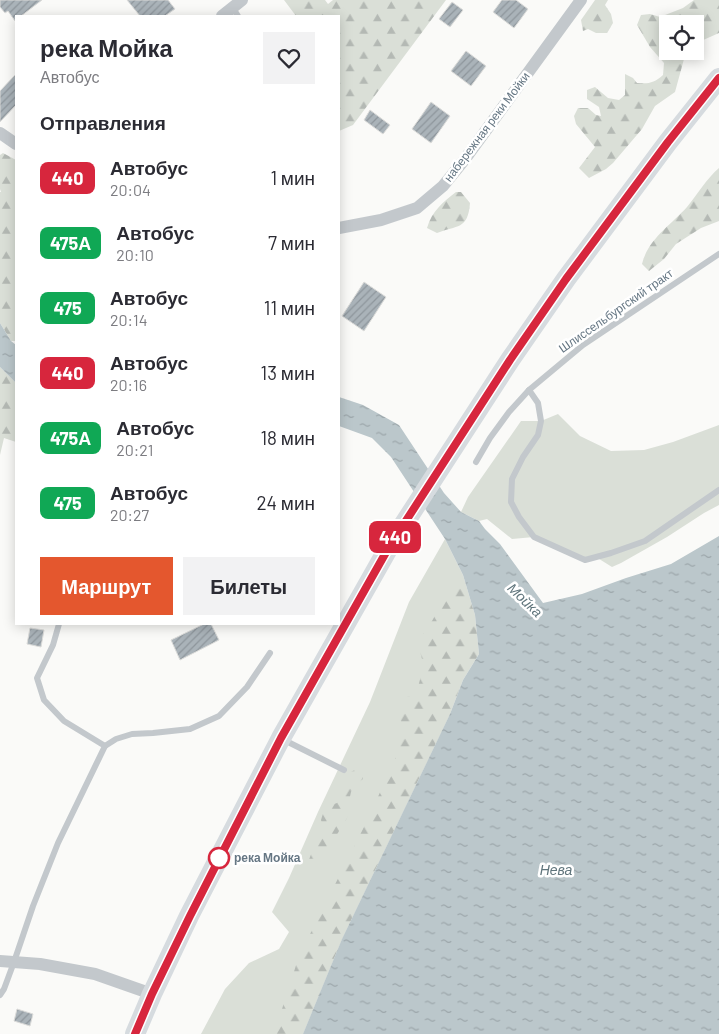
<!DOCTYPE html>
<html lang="ru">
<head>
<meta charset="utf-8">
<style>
  body { margin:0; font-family:Barlow,sans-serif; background:#f2f2f3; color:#2b2b33; height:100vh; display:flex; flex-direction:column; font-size:19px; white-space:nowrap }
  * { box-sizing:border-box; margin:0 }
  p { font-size:16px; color:#7c7c81 }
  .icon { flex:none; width:28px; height:28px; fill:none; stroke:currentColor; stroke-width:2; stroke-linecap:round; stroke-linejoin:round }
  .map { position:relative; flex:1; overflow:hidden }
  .side { position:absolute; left:15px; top:15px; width:325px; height:610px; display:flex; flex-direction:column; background:#fff; border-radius:0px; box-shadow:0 2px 12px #0003 }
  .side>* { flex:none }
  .badge { padding:0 10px; border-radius:8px; font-size:18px; line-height:32px }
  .tools { position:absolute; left:659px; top:15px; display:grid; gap:10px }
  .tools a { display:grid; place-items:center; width:45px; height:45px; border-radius:0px; background:#fff; box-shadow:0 2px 12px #0003; font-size:25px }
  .map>.badge { position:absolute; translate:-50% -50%; box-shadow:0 0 0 2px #fff }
  h2 { padding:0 25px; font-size:19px; line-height:45px }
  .round { display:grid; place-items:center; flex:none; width:52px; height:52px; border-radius:0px; background:#f2f2f3 }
  .summary { display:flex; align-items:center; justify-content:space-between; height:85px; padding:0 25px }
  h1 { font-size:24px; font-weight:700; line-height:38px }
  .button { display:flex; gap:10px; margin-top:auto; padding:10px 25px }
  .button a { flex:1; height:58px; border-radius:0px; background:#e4572e; color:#fff; font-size:20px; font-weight:700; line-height:58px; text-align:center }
  .button a+a { background:#f2f2f3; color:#2b2b33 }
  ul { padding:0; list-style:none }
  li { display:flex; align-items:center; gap:15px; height:65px; padding:0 25px }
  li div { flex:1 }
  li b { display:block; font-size:19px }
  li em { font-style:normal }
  li .badge { min-width:55px; font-weight:700; text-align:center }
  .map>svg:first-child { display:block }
</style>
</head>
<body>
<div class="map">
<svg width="719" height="1034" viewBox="0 0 719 1034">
  <defs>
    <pattern id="forest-firs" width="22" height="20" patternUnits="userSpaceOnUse" patternTransform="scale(1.25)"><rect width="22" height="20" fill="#dadfd7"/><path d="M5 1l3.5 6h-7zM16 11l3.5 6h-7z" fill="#b4b9b4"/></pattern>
    <pattern id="water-ripples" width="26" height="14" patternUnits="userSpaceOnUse" patternTransform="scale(1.25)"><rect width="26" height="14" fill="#bbc7cb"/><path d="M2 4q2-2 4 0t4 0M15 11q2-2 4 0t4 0" fill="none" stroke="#9ca6aa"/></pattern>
    <pattern id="building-hatch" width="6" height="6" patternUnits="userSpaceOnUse" patternTransform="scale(1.25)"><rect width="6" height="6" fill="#aab3b9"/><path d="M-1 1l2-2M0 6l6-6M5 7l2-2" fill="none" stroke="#8e969c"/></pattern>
  </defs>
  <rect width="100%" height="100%" fill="#fafaf8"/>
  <g fill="#dadfd7">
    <polygon points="558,414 580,436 611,451 644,450 673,442 719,425 719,505 704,513 667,537 621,563 612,567 596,557 585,560 534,537 512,539 487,519 479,521 461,512 468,497 521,421 541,421"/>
    <polygon points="445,539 463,575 450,714 342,939 303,1034 201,1034 225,989 249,963 279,949 289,932 272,912 289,878 318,812 370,702 409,602"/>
  </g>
  <g fill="url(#forest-firs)">
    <polygon points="284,0 325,0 328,4 333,0 446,0 353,125 339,131 339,16 296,16"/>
    <polygon points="595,0 608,0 605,5 611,14 613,23 607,33 596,33 588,29 583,31 581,20"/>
    <path d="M694 0H719V33L701 41 695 47V24H668V51H691L684 59 675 92 655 106 642 129 613 163 606 169 589 178 579 168 595 147 576 124 574 116 578 108H588L596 115 601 116 599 107 587 99V90L595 87 608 98 619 100 625 95V74L633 78 637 83C649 84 654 83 663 75L664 63 650 47 637 25 641 15 650 14 660 17 683 8Z"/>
    <polygon points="3,153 16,160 16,341 11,341 0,323 0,192 1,192 0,189 0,155"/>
    <path d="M719 168V221L701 228 676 244 664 259 649 271 642 264C648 239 671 225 687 207 697 195 707 178 719 168Z"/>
    <path d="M456 192H461L470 203C468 230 457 225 437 233L427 228C432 211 443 202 456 192Z"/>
    <polygon points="0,367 16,383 16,442 4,438 0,455"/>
    <polygon points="463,575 475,615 479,654 463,680 450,714 342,939 303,1034 274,1034 299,956 368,819 395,759 403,736 402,726 398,710 398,699 411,696 418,687 422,672 422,659 418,644 426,628 432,621 442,603"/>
    <polygon points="358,768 363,772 363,779 354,786 351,792 349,801 351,808 346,820 331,844 318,858 313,866 308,862 312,852 320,841 323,828 321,820 325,807 337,803 348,783 351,772"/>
  </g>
  <g fill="url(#water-ripples)">
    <polygon points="0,323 11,341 16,345 16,383 0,367"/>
    <polygon points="339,397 363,405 399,425 444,493 461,512 479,521 485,529 500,544 543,603 582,594 626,578 671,564 719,536 719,1034 303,1034 342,939 450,714 463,680 479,654 475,615 463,575 445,539 391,457 372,438 339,426"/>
  </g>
  <g fill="url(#building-hatch)" stroke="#dcdcda">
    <polygon points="0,0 42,0 21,16 16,16 16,20 15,21 8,11 5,13 0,7"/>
    <polygon points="127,0 168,0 175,9 165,16 140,16"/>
    <polygon points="502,0 516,0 528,9 514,28 493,12"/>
    <polygon points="452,2 463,10 450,27 439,19"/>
    <polygon points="466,51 486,66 471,86 451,71"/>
    <polygon points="16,74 16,105 0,122 0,91"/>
    <polygon points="431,102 450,116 431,143 412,129"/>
    <polygon points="370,110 390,125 383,134 364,120"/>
    <polygon points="364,282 386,297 364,331 342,316"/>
    <polygon points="204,624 211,624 219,640 180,660 171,640"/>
    <polygon points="30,628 44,630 41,647 27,644"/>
    <polygon points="17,1009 33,1014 30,1026 14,1021"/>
  </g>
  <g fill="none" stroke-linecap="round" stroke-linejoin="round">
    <g stroke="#c3c8cc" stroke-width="6">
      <polyline points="233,8 238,16"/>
      <polyline points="529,390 538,403 541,421 538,435 523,457 512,479 511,502 519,517 534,537 585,560 611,553 645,541 719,490"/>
      <polyline points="476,462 490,438 509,412 529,390 583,345 719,254"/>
      <polyline points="282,739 344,770"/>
      <polyline points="105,746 116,739 132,734 153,733 190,729 219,716 247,687 270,653"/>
      <polyline points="0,995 4,989 14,962 33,906 58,843 105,746 64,721 44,700 37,678 53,645 59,624"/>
    </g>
    <g stroke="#c3c8cc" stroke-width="12">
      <polyline points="222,16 242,0"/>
      <polyline points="0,133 16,144"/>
      <polyline points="339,228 381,220 417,208 443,186 465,159 581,0"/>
      <polyline points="0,961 40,964 95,974 152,994"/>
    </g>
    <polyline stroke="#d6dbdf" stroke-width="20" points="135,1034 152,994 189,916 281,738 389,547 510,360 566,279 668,142 719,78"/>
  </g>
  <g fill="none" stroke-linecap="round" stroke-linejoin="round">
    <g stroke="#fff" stroke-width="11">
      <polyline id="line" points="135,1034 152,994 190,916 281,738 389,547 510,360 566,279 668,142 719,78"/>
    </g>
    <use href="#line" stroke="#d7263d" stroke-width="8"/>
  </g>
  <circle fill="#fff" stroke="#d7263d" stroke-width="2.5" cx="219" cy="858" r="10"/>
  <g text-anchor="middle" stroke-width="5" stroke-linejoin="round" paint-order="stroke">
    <g font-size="12" fill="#657683" stroke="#fff">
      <text transform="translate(487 127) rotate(-53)" y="4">набережная реки Мойки</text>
      <text transform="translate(616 311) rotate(-35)" y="4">Шлиссельбургский тракт</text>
    </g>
    <g font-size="12" font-weight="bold" fill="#657683" stroke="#fff" text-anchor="start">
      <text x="234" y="862">река Мойка</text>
    </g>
    <g font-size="14" font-style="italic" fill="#60757c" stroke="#fff">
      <text transform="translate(525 600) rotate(44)" y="5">Мойка</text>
      <text x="556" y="875">Нева</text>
    </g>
  </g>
</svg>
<div class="tools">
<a><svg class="icon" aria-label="locate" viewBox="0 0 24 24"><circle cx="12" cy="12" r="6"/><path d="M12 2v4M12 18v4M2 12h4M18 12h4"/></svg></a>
</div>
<b class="badge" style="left:395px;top:537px;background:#d7263d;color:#fff">440</b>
<section class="side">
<div class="summary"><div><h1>река Мойка</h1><p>Автобус</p></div><a class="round"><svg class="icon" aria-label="heart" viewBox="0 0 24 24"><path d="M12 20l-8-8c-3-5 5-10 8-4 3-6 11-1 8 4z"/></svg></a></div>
<h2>Отправления</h2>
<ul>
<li><span class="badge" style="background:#d7263d;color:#fff">440</span><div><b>Автобус</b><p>20:04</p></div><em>1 мин</em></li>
<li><span class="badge" style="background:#10a855;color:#fff">475А</span><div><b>Автобус</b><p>20:10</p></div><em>7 мин</em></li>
<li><span class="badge" style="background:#10a855;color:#fff">475</span><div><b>Автобус</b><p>20:14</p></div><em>11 мин</em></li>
<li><span class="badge" style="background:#d7263d;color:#fff">440</span><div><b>Автобус</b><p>20:16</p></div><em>13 мин</em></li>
<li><span class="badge" style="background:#10a855;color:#fff">475А</span><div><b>Автобус</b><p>20:21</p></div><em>18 мин</em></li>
<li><span class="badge" style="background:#10a855;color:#fff">475</span><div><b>Автобус</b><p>20:27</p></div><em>24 мин</em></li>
</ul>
<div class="button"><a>Маршрут</a><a>Билеты</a></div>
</section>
</div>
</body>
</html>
